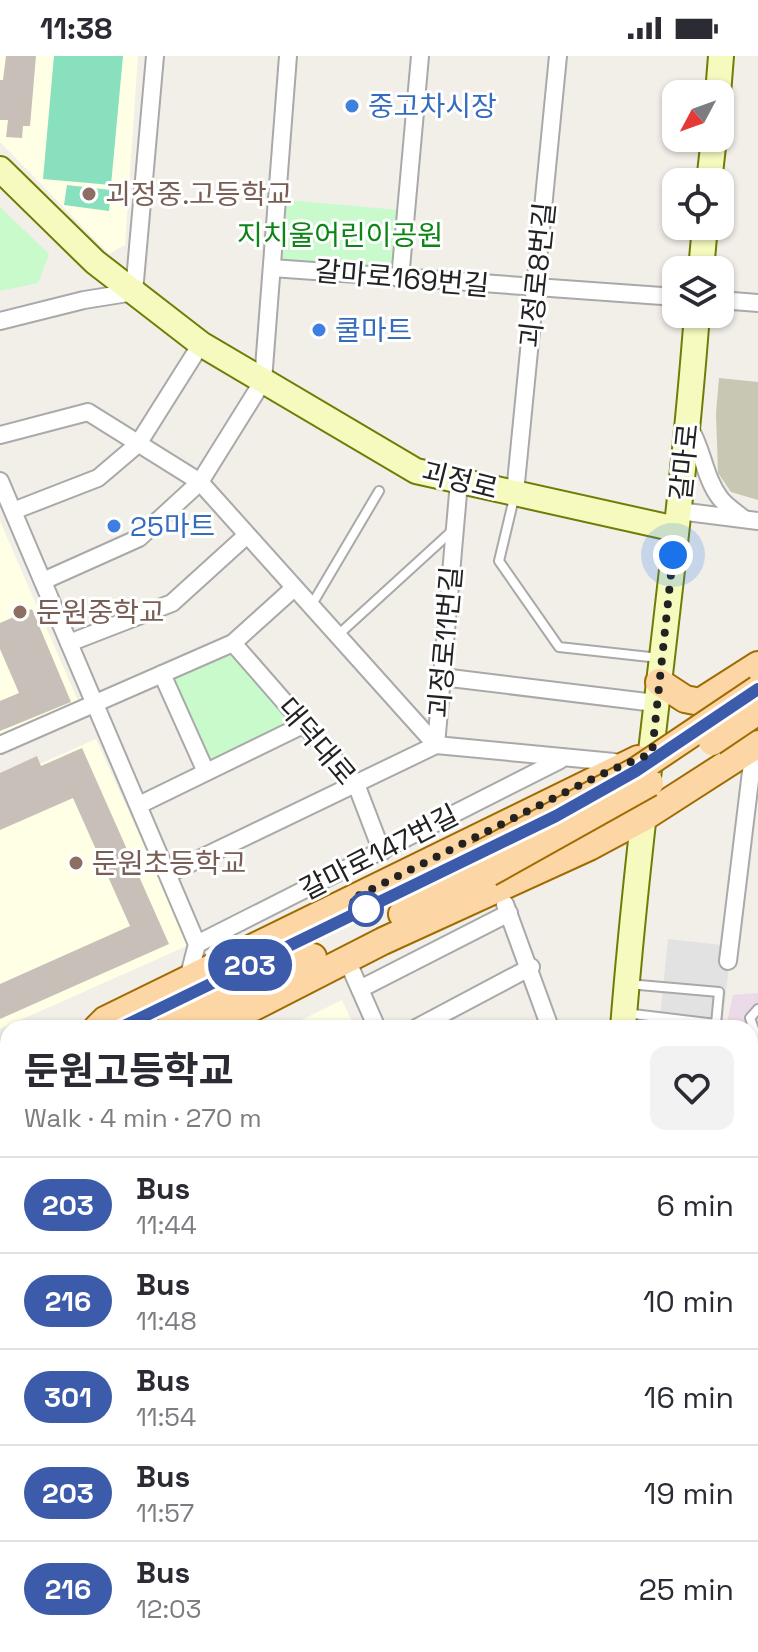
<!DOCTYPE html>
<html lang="en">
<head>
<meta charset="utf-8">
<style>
  body { margin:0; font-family:"Space Grotesk","Noto Sans KR",sans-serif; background:#f2f2f3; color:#2b2b33; height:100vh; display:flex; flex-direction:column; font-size:30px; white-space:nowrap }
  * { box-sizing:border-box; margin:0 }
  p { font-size:26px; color:#7c7c81 }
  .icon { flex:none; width:44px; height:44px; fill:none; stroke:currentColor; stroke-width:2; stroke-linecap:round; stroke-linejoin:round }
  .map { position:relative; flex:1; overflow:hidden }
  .drawer { position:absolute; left:0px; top:964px; width:758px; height:632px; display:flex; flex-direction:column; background:#fff; border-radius:24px 24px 0 0; box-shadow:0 2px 6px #0004 }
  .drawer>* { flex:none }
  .badge { padding:0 16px; border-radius:26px; font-size:28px; line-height:52px }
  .needle { width:52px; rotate:229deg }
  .buttons { position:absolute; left:662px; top:24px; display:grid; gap:16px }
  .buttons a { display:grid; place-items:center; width:72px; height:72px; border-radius:16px; background:#fff; box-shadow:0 2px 6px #0004; font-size:40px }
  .you { position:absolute; width:40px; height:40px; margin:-20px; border:6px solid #fff; border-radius:50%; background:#1a73e8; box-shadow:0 0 0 12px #1a73e833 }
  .map>.badge { position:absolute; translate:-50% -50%; box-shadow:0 0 0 4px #fff }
  .round { display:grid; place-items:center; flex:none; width:84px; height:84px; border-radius:16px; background:#f2f2f3 }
  .overview { display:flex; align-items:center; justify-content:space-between; height:136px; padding:0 24px }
  h1 { font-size:38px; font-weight:700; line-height:60px }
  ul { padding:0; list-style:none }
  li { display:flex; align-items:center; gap:24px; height:96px; padding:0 24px; border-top:2px solid #e1e1e2 }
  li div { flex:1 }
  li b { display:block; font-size:30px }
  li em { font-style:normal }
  li .badge { min-width:88px; font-weight:700; text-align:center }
  .status { display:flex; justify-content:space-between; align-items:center; height:56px; padding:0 40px; background:#fff; direction:ltr }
  .status svg { height:22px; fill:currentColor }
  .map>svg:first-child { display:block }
</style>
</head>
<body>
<div class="status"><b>11:38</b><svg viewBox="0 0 49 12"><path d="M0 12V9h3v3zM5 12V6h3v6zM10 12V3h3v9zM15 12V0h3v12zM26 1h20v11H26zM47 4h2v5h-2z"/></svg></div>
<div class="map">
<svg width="758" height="1596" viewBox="0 0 758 1596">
  <rect width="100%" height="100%" fill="#f2efe9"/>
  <polygon fill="#e0dfdf" points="750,1404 758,1413 758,1596 590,1596 591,1588 750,1588"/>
  <polygon fill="#ebdbe8" points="758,937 758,1130 750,1128 750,972 726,972 733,939"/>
  <g fill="#ffffe5">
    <polygon points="0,0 138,0 125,189 109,198 0,86"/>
    <polygon points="0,465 79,647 0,681"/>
    <polygon points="96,683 189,889 0,973 0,726"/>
    <polygon points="342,944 355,972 285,972"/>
    <polygon points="750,1170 758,1174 758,1279 757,1283 750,1284"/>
  </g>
  <polygon fill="#c7c7b4" points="719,322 758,326 758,444 731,436 718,417 716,357"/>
  <polygon fill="#add19e" points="758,1284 758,1369 750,1367 750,1285"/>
  <g fill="#c8facc">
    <polygon points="287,144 399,154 394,213 282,203"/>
    <polygon points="0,151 49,198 38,227 0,235"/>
    <polygon points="228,595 292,669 211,708 170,622"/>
  </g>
  <g fill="#88e0be">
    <polygon points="54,0 123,0 111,129 43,123"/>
    <polygon points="67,129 111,134 109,155 64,149"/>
  </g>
  <polygon fill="#e2e2e2" points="668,883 731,890 722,972 659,970"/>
  <g fill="#c7bfb8">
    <polygon points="6,0 36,0 30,70 23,70 22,82 6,81 8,64 0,64 0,24 3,24"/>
    <polygon points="32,553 71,646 0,675 0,645 19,637 0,593 0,567"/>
    <polygon points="82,692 169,888 0,963 0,928 130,870 73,742 0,774 0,717 37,700 41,710"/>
  </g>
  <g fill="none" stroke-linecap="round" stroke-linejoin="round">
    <g stroke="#a9a9a9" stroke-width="12">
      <g id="service">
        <polyline points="515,438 499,505 559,591 659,602"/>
        <polyline points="311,550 379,435"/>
        <polyline points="338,579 452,475"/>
        <polyline points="758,953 750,962 758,985"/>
        <polyline points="625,957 716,968 719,936 628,928"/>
        <polyline points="750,1374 758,1376"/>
      </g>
    </g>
    <g stroke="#a9a9a9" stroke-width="20">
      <g id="minor">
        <polyline points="272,212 676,241"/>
        <polyline points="400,223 420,0"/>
        <polyline points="720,244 758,247"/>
        <polyline points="0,265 84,244 134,236 155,0"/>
        <path d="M689 371C703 393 704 421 720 442 726 450 737 457 744 463"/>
        <polyline points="0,379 88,356 200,426 436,689 614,706"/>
        <polyline points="0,425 197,888 188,923"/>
        <polyline points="515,437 558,0"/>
        <polyline points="13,455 98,422 138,388 201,288"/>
        <polyline points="679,455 758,465"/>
        <polyline points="43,525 139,482 200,426 263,325 288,0"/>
        <polyline points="69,587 172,547 247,479"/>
        <polyline points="233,587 356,728 382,796"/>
        <polyline points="162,618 206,716"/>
        <polyline points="442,621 655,647"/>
        <polyline points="0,689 233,587 294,532"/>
        <polyline points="139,749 305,668"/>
        <polyline points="168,818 436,689 459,426"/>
        <polyline points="505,848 548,966 542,972"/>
        <polyline points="197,888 560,704"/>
        <polyline points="347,904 377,972"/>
        <polyline points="728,905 754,691"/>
        <polyline points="360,933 509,857"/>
        <polyline points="416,972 531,911"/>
        <polyline points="0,1117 8,1113"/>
        <polyline points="0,1150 8,1167"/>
        <polyline points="0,1194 8,1189"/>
        <polyline points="0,1282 8,1277"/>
        <polyline points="0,1375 8,1370"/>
        <polyline points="750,1388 758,1396"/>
        <polyline points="0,1506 8,1499"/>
        <polyline points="0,1594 2,1596"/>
        <polyline points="333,1596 333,1588"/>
        <polyline points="400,1596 400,1588"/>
      </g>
    </g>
    <g stroke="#707d05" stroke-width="28">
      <g id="secondary">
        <polyline points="718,38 721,0"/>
        <polyline points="0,113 95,206 201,288 416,415 676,473"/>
        <polyline points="709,126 714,82"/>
        <polyline points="701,214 705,170"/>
        <path d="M623 972C642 733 679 497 697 258"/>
        <polyline points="566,1596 567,1588"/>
      </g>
    </g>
    <g stroke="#a06b00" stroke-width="30">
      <g id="primary">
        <polyline points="659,626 685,643 700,646 758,609"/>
        <polyline points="402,858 489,817"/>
        <polyline points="97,972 105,964 638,703"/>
        <polyline points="169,972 313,901"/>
        <polyline points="213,972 383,885 589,791 643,762 758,688"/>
        <polyline points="0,1031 8,1027"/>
        <polyline points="0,1055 8,1051"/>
      </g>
    </g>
    <polyline stroke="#fa8072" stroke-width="3" stroke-dasharray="4 4" stroke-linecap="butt" points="0,1087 8,1083"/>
    <use href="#service" stroke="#fff" stroke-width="8"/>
    <use href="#minor" stroke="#fff" stroke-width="16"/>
    <use href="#secondary" stroke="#f7fabf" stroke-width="24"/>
    <use href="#primary" stroke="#fcd6a4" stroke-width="26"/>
    <g stroke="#a06b00" stroke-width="30" stroke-linecap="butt">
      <g id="primary-bridge">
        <polyline points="712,686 758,655"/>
        <polyline points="479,799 636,715 758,633"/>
        <polyline points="489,817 650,727"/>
      </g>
    </g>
    <use href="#primary-bridge" stroke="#fcd6a4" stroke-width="26"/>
  </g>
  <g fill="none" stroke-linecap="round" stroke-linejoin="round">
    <g stroke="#fff" stroke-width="18">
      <polyline id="line" points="120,972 556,760 636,715 758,633"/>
    </g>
    <use href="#line" stroke="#3d5bab" stroke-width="12"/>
    <polyline stroke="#222" stroke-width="8" stroke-dasharray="0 14.4" points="366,853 350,844 600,719 652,697 673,499"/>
  </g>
  <g fill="#3f7fe0" stroke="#fff" stroke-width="3">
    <circle cx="352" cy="50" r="8"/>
    <circle cx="319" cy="274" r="8"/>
    <circle cx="114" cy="470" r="8"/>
  </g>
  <g fill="#8d6e63" stroke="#fff" stroke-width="3">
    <circle cx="89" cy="138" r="8"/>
    <circle cx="20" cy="556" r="8"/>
    <circle cx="76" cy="807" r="8"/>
  </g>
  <circle fill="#fff" stroke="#3d5bab" stroke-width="4" cx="366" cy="853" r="16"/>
  <g text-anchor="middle" stroke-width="6" stroke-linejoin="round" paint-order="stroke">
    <g font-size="28" fill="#366cbe" stroke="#fff" text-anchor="start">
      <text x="368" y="60">중고차시장</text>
      <text x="335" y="284">쿨마트</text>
      <text x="130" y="480">25마트</text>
    </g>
    <g font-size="28" fill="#785e54" stroke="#fff" text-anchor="start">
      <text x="105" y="148">괴정중.고등학교</text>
      <text x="36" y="566">둔원중학교</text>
      <text x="92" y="817">둔원초등학교</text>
    </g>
    <g font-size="28" fill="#0c8416" stroke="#fff">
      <text x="340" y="189">지치울어린이공원</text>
    </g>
    <g font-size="28" fill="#222" stroke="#fff">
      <text transform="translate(537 219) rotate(-84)" y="10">괴정로8번길</text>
      <text transform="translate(402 222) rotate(5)" y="10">갈마로169번길</text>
      <text transform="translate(684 406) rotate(-84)" y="10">갈마로</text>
      <text transform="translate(460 424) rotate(14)" y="10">괴정로</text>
      <text transform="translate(445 586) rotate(-85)" y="10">괴정로11번길</text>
      <text transform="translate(317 685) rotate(50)" y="10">대덕대로</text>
      <text transform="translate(379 796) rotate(-27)" y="10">갈마로147번길</text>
    </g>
  </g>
</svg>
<div class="buttons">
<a><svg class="needle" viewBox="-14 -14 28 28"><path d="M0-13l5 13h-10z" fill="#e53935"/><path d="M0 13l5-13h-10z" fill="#7c7c81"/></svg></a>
<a><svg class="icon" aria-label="locate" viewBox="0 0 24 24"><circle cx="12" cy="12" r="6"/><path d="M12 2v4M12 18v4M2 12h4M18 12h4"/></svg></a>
<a><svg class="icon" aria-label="layers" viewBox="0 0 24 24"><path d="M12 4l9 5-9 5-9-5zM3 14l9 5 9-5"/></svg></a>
</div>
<div class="you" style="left:673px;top:499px"></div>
<b class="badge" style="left:250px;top:909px;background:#3d5bab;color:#fff">203</b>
<section class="drawer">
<div class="overview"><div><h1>둔원고등학교</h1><p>Walk · 4 min · 270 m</p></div><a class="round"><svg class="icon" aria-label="heart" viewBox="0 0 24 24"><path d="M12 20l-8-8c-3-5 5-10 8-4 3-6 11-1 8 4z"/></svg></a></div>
<ul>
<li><span class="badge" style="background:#3d5bab;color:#fff">203</span><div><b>Bus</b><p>11:44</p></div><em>6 min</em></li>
<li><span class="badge" style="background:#3d5bab;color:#fff">216</span><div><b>Bus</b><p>11:48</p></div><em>10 min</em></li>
<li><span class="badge" style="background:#3d5bab;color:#fff">301</span><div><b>Bus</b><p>11:54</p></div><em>16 min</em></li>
<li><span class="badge" style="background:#3d5bab;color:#fff">203</span><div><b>Bus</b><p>11:57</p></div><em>19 min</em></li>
<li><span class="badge" style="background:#3d5bab;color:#fff">216</span><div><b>Bus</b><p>12:03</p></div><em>25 min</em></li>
</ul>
</section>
</div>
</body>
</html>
